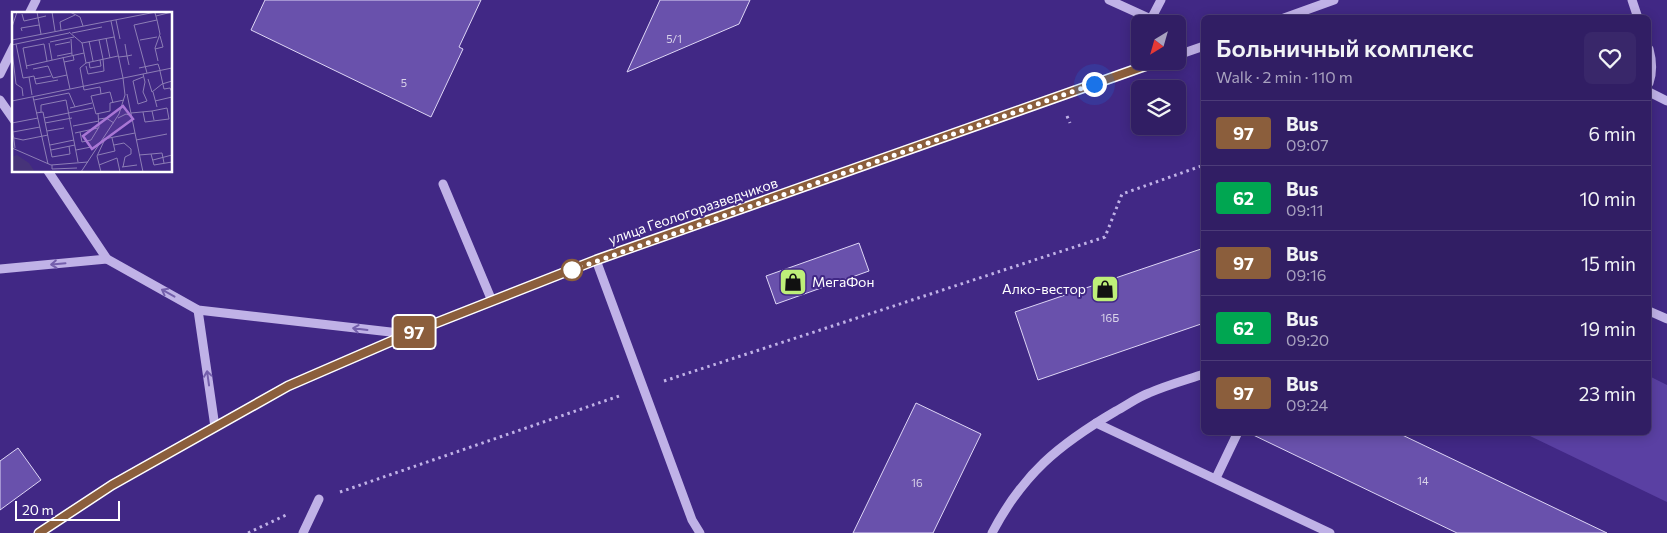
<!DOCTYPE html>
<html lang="en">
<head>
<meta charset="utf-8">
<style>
  body { margin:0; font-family:Commissioner,sans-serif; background:#39276a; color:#f1f3f6; height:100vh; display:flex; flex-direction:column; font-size:19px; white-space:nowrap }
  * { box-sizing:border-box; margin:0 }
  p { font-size:16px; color:#a8a2bf }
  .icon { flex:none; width:28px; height:28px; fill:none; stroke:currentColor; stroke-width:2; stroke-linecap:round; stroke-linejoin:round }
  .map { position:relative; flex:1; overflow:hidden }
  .panel { position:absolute; left:1201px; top:15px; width:450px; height:420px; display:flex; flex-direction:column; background:#311e64; border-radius:8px; box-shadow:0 2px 12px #0003,0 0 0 1px #4c3c78 }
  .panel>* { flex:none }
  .badge { padding:0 10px; border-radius:4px; font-size:18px; line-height:32px }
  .needle { width:32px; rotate:217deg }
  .fabs { position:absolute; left:1131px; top:15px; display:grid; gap:10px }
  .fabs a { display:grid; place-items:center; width:55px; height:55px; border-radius:8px; background:#311e64; box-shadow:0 2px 12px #0003,0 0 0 1px #4c3c78; font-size:25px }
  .scale { position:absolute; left:15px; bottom:12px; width:105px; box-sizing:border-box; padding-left:5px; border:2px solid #fff; border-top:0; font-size:14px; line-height:18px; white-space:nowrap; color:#fff; -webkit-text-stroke:4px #412885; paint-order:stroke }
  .you { position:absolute; width:25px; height:25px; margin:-12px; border:4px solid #fff; border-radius:50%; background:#1a73e8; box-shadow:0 0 0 8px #1a73e833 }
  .map>.badge { position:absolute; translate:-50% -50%; box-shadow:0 0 0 2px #fff }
  .round { display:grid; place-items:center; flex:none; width:52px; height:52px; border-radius:8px; background:#39276a }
  .summary { display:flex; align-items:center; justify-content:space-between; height:85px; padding:0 15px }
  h1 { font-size:24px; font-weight:600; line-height:38px }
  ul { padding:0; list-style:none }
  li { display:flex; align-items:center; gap:15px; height:65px; padding:0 15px; border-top:1px solid #4c3c78 }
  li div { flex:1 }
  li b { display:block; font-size:19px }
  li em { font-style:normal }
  li .badge { min-width:55px; font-weight:700; text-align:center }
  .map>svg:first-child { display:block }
</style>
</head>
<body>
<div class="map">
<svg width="1667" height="533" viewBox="0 0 1667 533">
  <rect width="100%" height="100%" fill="#412885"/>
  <polygon fill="#5a40a3" points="1649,376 1667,385 1667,502 1530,436 1532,432 1649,432"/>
  <g fill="#6951ac" stroke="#ded6f6">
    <polygon points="265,0 481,0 459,47 463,49 431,117 251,30"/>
    <polygon points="660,0 750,0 739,24 627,72"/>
    <polygon points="859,243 869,271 776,304 766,276"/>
    <polygon points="1204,248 1204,323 1038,380 1015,312"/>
    <polygon points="916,403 981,434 933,533 853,533"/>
    <polygon points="1247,432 1396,432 1607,533 1457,533"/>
    <polygon points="18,448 41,480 0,510 0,461"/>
  </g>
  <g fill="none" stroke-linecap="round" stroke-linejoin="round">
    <g stroke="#c0b2e7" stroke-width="3" stroke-dasharray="2.5 4" stroke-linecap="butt">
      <polyline points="1067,116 1070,123"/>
      <polyline points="664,381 1105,237 1122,194 1204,165"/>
      <polyline points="340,492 622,395"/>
      <polyline points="248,533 286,515"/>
    </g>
    <g stroke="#c0b2e7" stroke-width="9">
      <polyline points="1109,0 1151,19 1153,24"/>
      <polyline points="1632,0 1638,18"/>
      <polyline points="29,14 36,0"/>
      <polyline points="1284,18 1334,0"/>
      <polyline points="1151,19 1161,0"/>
      <path d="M1649 49C1652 60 1653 72 1649 83"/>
      <polyline points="1178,55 1204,46"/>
      <polyline points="0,74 14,46"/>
      <polyline points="1649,92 1667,101"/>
      <polyline points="0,100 14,120"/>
      <polyline points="48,171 107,259 198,310 408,334"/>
      <polyline points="443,184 492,301"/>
      <polyline points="596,260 692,520 700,533"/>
      <polyline points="0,269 107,259"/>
      <polyline points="198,310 215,427"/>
      <polyline points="1649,311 1667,319"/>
      <polyline points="1096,423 1330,533"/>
      <polyline points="1216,478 1238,432"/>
      <polyline points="39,533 112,485 288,386 408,334 596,260 1159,61"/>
      <polyline points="303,533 319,499"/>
      <path d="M992 533C1023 474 1058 445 1116 411 1127 405 1138 397 1149 393 1167 385 1186 380 1204 374"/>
    </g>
  </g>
  <defs><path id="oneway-shaft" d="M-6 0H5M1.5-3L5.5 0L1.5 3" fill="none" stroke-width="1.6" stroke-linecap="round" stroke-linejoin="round" transform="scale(1.25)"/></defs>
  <g stroke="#745fac">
    <use href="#oneway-shaft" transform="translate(58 264) rotate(175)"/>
    <use href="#oneway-shaft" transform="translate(168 293) rotate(-151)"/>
    <use href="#oneway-shaft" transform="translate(360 329) rotate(-173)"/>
    <use href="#oneway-shaft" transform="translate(208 378) rotate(-98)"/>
  </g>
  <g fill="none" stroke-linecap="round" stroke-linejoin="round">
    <g stroke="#fff" stroke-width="11">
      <polyline id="line" points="39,533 112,485 288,386 408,334 596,260 1159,61"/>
    </g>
    <use href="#line" stroke="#8b5e3c" stroke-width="8"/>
    <polyline stroke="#fff" stroke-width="5" stroke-dasharray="0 9" points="572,270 1094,84"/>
  </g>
  <defs>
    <g id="shop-square" transform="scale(1.4375)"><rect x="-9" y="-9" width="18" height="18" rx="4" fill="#beef79" stroke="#412885"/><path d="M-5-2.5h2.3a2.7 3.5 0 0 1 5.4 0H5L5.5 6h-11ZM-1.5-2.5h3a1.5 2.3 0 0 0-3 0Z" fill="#111"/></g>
  </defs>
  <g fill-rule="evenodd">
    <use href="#shop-square" x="793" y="282"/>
    <use href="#shop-square" x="1105" y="289"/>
  </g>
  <circle fill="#fff" stroke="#8b5e3c" stroke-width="2.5" cx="572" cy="270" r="10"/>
  <g text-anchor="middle" stroke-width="4" stroke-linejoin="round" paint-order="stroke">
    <g font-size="11" fill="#dad4ea">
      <text x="674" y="43">5/1</text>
      <text x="404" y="87">5</text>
      <text x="1110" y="322">16Б</text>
      <text x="1423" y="485">14</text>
      <text x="917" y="487">16</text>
    </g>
    <g font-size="14" fill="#fff" stroke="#412885">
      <text transform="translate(693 211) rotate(-19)" y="5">улица Геологоразведчиков</text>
    </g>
    <g font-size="14" fill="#fff" stroke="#412885" text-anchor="start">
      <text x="812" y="287">МегаФон</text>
      <text x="1086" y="294" text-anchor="end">Алко-вестор</text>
    </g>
  </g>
  <g transform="translate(12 12)">
    <rect width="160" height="160" fill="#412885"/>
    <path d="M5 143 17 151 23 160H0V145Z" fill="#463379"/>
    <path fill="none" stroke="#8d7eb6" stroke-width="1" d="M25 0 29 22M40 0 43 19M58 0 68 5 71 14M10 2 12 9 34 4M144 4 160 0M104 8 108 27M145 8 148 22 143 36 146 49M99 9 111 66M0 15 5 0M49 18 48 10 63 3M10 19 9 16 27 13M57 20 70 31 102 25M60 21 90 15M94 26 98 46M59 27 60 43M0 28 144 0M87 28 91 47M128 28 145 25M77 29 81 49M38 30 62 25M37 31 40 48M70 31 74 51M4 32 57 21M113 32 115 44 120 43M0 33 4 32 11 66 17 65 20 83M43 33 58 30M143 37 151 35 148 24M0 39 4 72 10 76 11 84M45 44 60 41M51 45 58 77M107 45 115 44 117 53M52 50 62 48 61 43M77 50 78 56 89 54 88 48M14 54 72 41M74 54 76 62 92 59 91 47M127 56 146 52 148 58M15 57 11 36 32 32 35 49M21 57 36 54 41 66 55 63M148 59 152 77 158 76 160 80M135 61 122 13 145 8 143 1M131 62 133 70 131 80 135 89 126 92 121 69 131 65M17 65 22 64 24 72 46 68M22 67 39 64M136 67 140 80 150 72 160 69M141 80 145 95M89 82 88 75 72 78 68 56 74 51 106 44M115 82 131 160M21 85 36 152M22 88 57 81 63 95M0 89 160 56M143 89 160 85M101 91 98 80 79 84 84 102 98 99V91L112 88M58 96 80 91M29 100V93L54 88 66 150M131 100 133 110 157 107 155 96 140 99M24 101 31 100 40 145 58 142 57 134M119 101 140 99 142 108M32 106 81 96M106 106 114 102 120 104M87 107 94 106 102 111M0 111 26 106M33 111 60 106M0 113 3 136M61 114 87 109M35 119 52 116M1 120 28 115M68 120 70 130 79 128 87 115 86 101M63 121 86 116M2 126 11 128 36 123M92 127 123 121M124 128 155 122M38 133 62 128M102 133 112 131 119 137V142L113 145 111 155M0 136 39 153 76 150M39 138 63 133M64 138 79 135M139 142 150 141 152 151M86 143 103 139 100 126M127 143 139 142 142 153 160 150M141 148 160 143M40 153V157L65 156M87 153 105 146 108 160M110 155 125 153M69 160 107 102 113 83 111 66M89 160 85 144 93 127"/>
    <path fill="#a976d5" fill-opacity="0.15" stroke="#a976d5" stroke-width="2.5" d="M111 94 121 107 80 137 71 124Z"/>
    <rect width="160" height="160" fill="none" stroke="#fff" stroke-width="2.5"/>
  </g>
</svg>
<div class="fabs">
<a><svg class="needle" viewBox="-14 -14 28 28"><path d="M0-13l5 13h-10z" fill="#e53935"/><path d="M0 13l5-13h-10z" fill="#a8a2bf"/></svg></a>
<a><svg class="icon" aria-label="layers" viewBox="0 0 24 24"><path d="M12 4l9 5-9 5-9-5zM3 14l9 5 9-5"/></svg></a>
</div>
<div class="scale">20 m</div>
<div class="you" style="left:1094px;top:84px"></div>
<b class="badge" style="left:414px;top:332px;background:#8b5e3c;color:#fff">97</b>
<section class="panel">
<div class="summary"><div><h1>Больничный комплекс</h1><p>Walk · 2 min · 110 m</p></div><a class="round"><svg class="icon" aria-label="heart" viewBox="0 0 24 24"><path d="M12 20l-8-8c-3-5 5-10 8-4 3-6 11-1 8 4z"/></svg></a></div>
<ul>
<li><span class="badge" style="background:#8b5e3c;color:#fff">97</span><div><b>Bus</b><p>09:07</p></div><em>6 min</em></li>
<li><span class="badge" style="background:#00a651;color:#fff">62</span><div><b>Bus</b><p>09:11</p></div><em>10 min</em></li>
<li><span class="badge" style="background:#8b5e3c;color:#fff">97</span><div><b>Bus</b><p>09:16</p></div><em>15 min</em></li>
<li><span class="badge" style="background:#00a651;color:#fff">62</span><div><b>Bus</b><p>09:20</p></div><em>19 min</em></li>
<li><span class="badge" style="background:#8b5e3c;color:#fff">97</span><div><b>Bus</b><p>09:24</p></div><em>23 min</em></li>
</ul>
</section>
</div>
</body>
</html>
